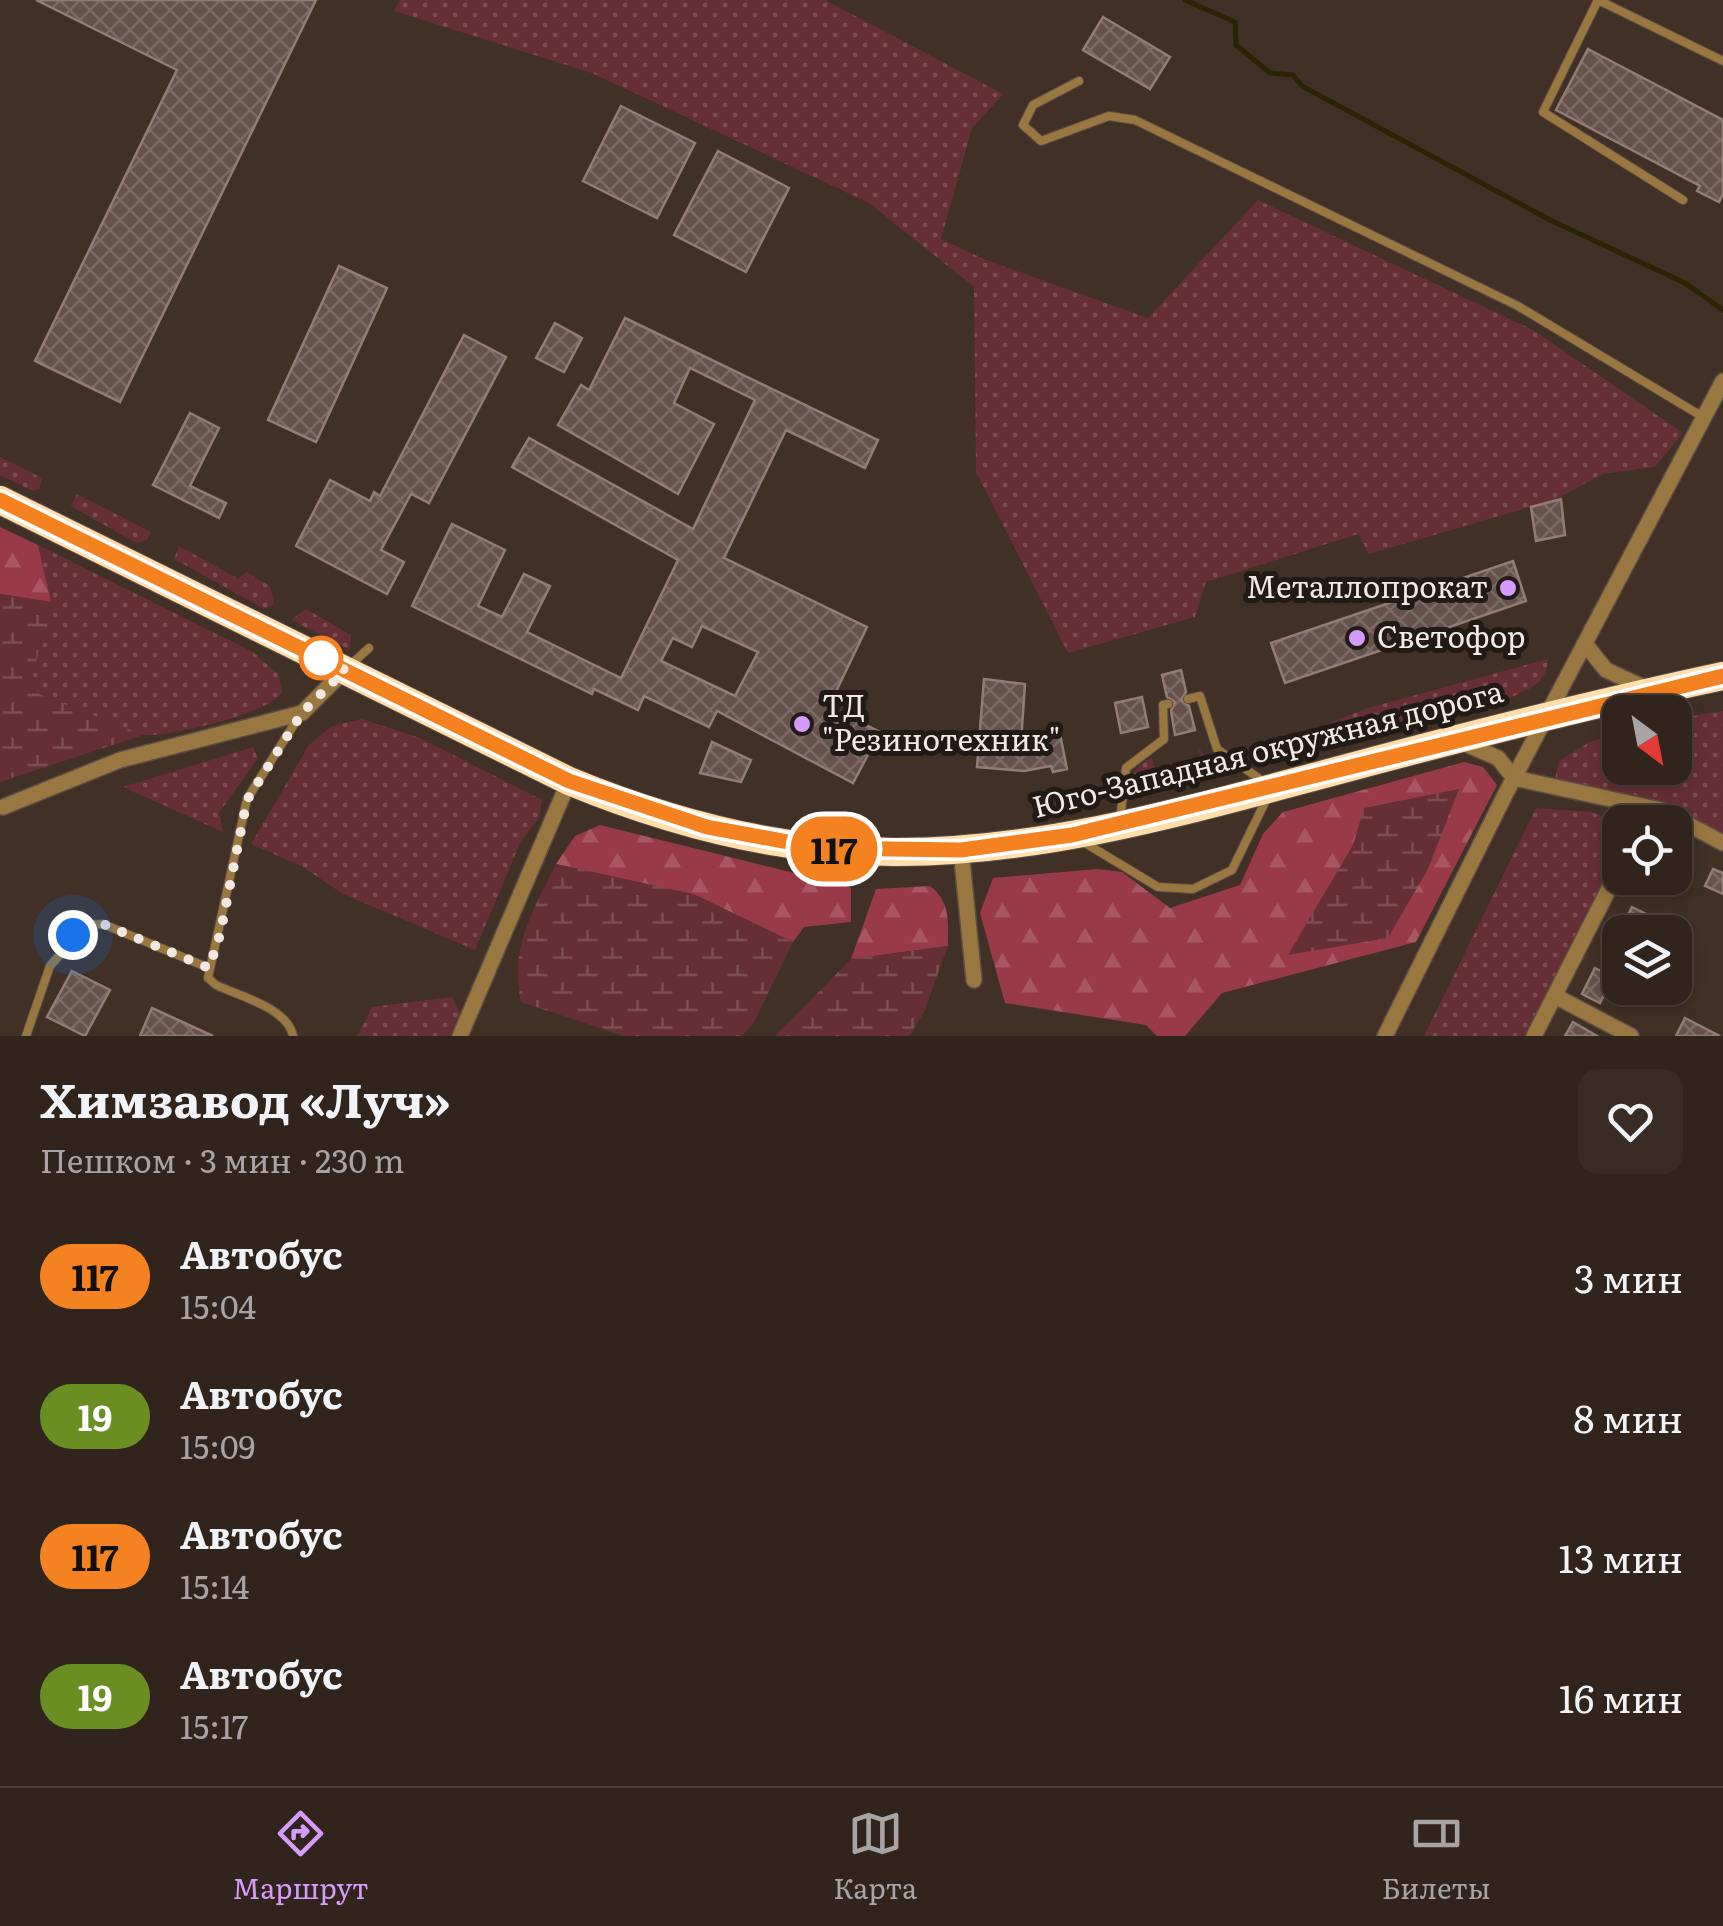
<!DOCTYPE html>
<html lang="ru">
<head>
<meta charset="utf-8">
<style>
  body { margin:0; font-family:Literata,serif; background:#382c25; color:#f1f3f6; height:100vh; display:flex; flex-direction:column; font-size:38px; white-space:nowrap }
  * { box-sizing:border-box; margin:0 }
  p { font-size:32px; color:#a8a4a3 }
  .icon { flex:none; width:55px; height:55px; fill:none; stroke:currentColor; stroke-width:2; stroke-linecap:round; stroke-linejoin:round }
  .map { position:relative; height:1036px; overflow:hidden }
  .side { display:flex; flex-direction:column; background:#30241c; flex:1 }
  .side>* { flex:none }
  .badge { padding:0 20px; border-radius:32px; font-size:35px; line-height:65px }
  .needle { width:65px; rotate:148deg }
  .fabs { position:absolute; left:1602px; top:695px; display:grid; gap:20px }
  .fabs a { display:grid; place-items:center; width:90px; height:90px; border-radius:20px; background:#30241c; box-shadow:0 5px 15px #0003,0 0 0 2px #4b413b; font-size:50px }
  .you { position:absolute; width:50px; height:50px; margin:-25px; border:8px solid #fff; border-radius:50%; background:#1a73e8; box-shadow:0 0 0 15px #1a73e833 }
  .map>.badge { position:absolute; translate:-50% -50%; box-shadow:0 0 0 5px #fff }
  .round { display:grid; place-items:center; flex:none; width:105px; height:105px; border-radius:20px; background:#382c25 }
  .headline { display:flex; align-items:center; justify-content:space-between; height:170px; padding:0 40px }
  h1 { font-size:48px; font-weight:700; line-height:75px }
  ul { padding:0; list-style:none }
  li { display:flex; align-items:center; gap:30px; height:140px; padding:0 40px }
  li div { flex:1 }
  li b { display:block; font-size:38px }
  li em { font-style:normal }
  li .badge { min-width:110px; font-weight:700; text-align:center }
  .tabs { display:flex; justify-content:space-around; align-items:center; height:140px; border-top:2px solid #4b413b; background:#30241c; font-size:28px; color:#a8a4a3 }
  .tabs a { display:grid; justify-items:center; gap:5px }
  .tabs .selected { color:#d59bfb }
  .map>svg:first-child { display:block }
</style>
</head>
<body>
<div class="map">
<svg width="1723" height="1036" viewBox="0 0 1723 1036">
  <defs>
    <pattern id="green-dots" width="8" height="8" patternUnits="userSpaceOnUse" patternTransform="scale(2.5)"><rect width="8" height="8" fill="#662f35"/><path d="M2 2h.1M6 6h.1" fill="none" stroke="#7c4d52" stroke-width="1.8" stroke-linecap="round"/></pattern>
    <pattern id="forest-firs" width="22" height="20" patternUnits="userSpaceOnUse" patternTransform="scale(2.5)"><rect width="22" height="20" fill="#983a48"/><path d="M5 1l3.5 6h-7zM16 11l3.5 6h-7z" fill="#a75662"/></pattern>
    <pattern id="wetland-marsh" width="20" height="14" patternUnits="userSpaceOnUse" patternTransform="scale(2.5)"><rect width="20" height="14" fill="#662f35"/><path d="M1 5h8M5 5V1M11 12h8M15 12V8" fill="none" stroke="#7c4d52"/></pattern>
    <pattern id="building-cross-hatch" width="8" height="8" patternUnits="userSpaceOnUse" patternTransform="scale(2.5)"><rect width="8" height="8" fill="#66514b"/><path d="M0 0l8 8M0 8l8-8" fill="none" stroke="#7c6a65"/></pattern>
  </defs>
  <rect width="100%" height="100%" fill="#403025"/>
  <g fill="url(#green-dots)">
    <polygon points="400,0 825,0 1003,94 972,128 941,239 986,260 1148,318 1258,200 1533,330 1683,433 1655,467 1603,474 1554,500 1369,554 1358,534 1206,582 1195,617 1068,653 976,472 974,287 869,203 592,73 394,11"/>
    <polygon points="0,457 42,478 39,489 33,491 0,475"/>
    <polygon points="77,494 151,532 147,540 136,543 71,506"/>
    <path d="M38 545 253 652 279 675 282 693C267 714 171 736 144 735 121 734 54 700 29 689L51 602Z"/>
    <polygon points="179,546 239,579 246,572 270,586 274,604 264,609 174,559"/>
    <polygon points="306,609 351,635 350,650 291,620"/>
    <path d="M1548 659C1547 667 1546 674 1540 681 1517 705 1373 738 1334 748L1327 724 1368 708Z"/>
    <polygon points="1723,711 1723,843 1622,794 1580,793 1554,784 1559,761 1588,743 1620,732 1620,768 1675,768 1675,719"/>
    <polygon points="362,719 420,738 542,800 539,818 521,841 475,950 343,894 303,867 251,844 309,745 332,726"/>
    <polygon points="253,747 258,758 219,813 223,832 123,787"/>
    <path d="M1199 749 1216 769V777L1132 794C1130 775 1135 765 1152 758L1156 772 1200 762Z"/>
    <polygon points="1536,808 1592,812 1620,825 1620,878 1624,878 1540,1036 1424,1036"/>
    <polygon points="452,997 460,1013 450,1036 357,1036 372,1007"/>
  </g>
  <g fill="url(#forest-firs)">
    <polygon points="0,527 38,545 51,602 0,594"/>
    <polygon points="1464,762 1483,767 1497,785 1416,942 1222,993 1185,1036 1157,1036 1146,1025 1005,1003 980,913 993,878 1098,869 1122,872 1170,908 1240,885 1263,834 1283,812"/>
    <polygon points="600,825 802,875 835,875 851,888 851,922 804,927 793,942 695,895 556,864 575,836"/>
    <path d="M930 886C951 902 948 922 948 946L851 959 876 889Z"/>
  </g>
  <g fill="url(#wetland-marsh)">
    <polygon points="0,594 51,602 29,690 143,735 0,782"/>
    <polygon points="1459,789 1428,869 1388,938 1288,955 1353,845 1364,808"/>
    <path d="M556 864 693 894 793 942 754 1022 742 1036H624L521 1002C509 948 533 911 556 864Z"/>
    <polygon points="948,946 924,1012 909,1036 775,1036 851,959"/>
  </g>
  <g fill="none" stroke-linecap="round" stroke-linejoin="round">
    <polyline stroke="#2a2403" stroke-width="5" points="1185,0 1235,22 1236,45 1270,73 1293,75 1302,86 1550,220 1685,283 1723,310"/>
  </g>
  <g fill="url(#building-cross-hatch)" stroke="#937c76" stroke-width="2.5" fill-rule="evenodd">
    <polygon points="36,0 316,0 120,402 35,361 177,70"/>
    <polygon points="1103,17 1170,57 1150,89 1083,50"/>
    <polygon points="1588,49 1723,120 1723,194 1719,202 1697,191 1700,186 1556,110"/>
    <polygon points="621,106 695,143 657,218 583,181"/>
    <polygon points="718,151 789,188 746,272 674,235"/>
    <polygon points="339,266 387,288 316,442 268,420"/>
    <path d="M625 318 878 440 865 468 786 430 724 558 867 627 829 706 880 732 853 783 717 711 709 727 644 696 638 710 594 689 592 694 412 606 452 524 505 550 478 606 502 617 524 574 550 586 527 632 621 678 678 560 512 467 529 438 693 529 755 400 690 368 674 403 714 424 678 494 558 425 581 385 589 390ZM702 626 758 652 735 696 661 661 673 638 692 647Z"/>
    <polygon points="555,323 582,338 564,372 536,358"/>
    <polygon points="464,335 506,357 429,503 411,494 381,550 404,562 387,594 296,546 330,480 370,501 374,492 380,496"/>
    <polygon points="190,413 219,428 190,486 226,503 219,518 153,485"/>
    <polygon points="1561,499 1565,535 1536,541 1531,507"/>
    <polygon points="1513,561 1526,601 1285,683 1271,643"/>
    <polygon points="1181,670 1186,692 1181,700 1189,706 1195,730 1175,735 1171,711 1175,702 1167,697 1162,675"/>
    <polygon points="984,679 1025,684 1021,742 1060,734 1067,769 1053,772 1051,766 1024,771 977,767"/>
    <polygon points="1142,697 1148,727 1121,733 1115,703"/>
    <polygon points="712,742 751,760 741,782 700,773"/>
    <polygon points="1713,869 1723,873 1723,894 1705,886"/>
    <polygon points="1632,907 1654,918 1646,932 1622,927"/>
    <polygon points="1595,968 1613,977 1600,1003 1582,994"/>
    <polygon points="72,971 110,990 85,1036 47,1017"/>
    <polygon points="152,1008 213,1036 140,1036"/>
    <polygon points="1685,1018 1720,1036 1676,1036"/>
    <polygon points="1573,1022 1597,1036 1565,1036"/>
  </g>
  <g fill="none" stroke-linecap="round" stroke-linejoin="round">
    <g stroke="#5d4e43" stroke-width="10">
      <g id="lane">
        <polyline points="1598,0 1543,112 1683,200"/>
        <polyline points="1598,0 1723,61"/>
        <polyline points="1079,81 1033,105 1023,125 1041,141 1109,116 1135,120 1518,306 1703,417"/>
        <polyline points="348,667 369,648"/>
        <polyline points="1188,699 1200,696 1217,749 1264,782"/>
        <polyline points="1120,821 1126,768 1164,739 1163,705 1168,704"/>
        <polyline points="1085,843 1158,887 1193,889 1232,870 1268,796"/>
        <polyline points="26,1036 50,966 86,925 103,924 209,968"/>
        <path d="M293 1036C288 1008 239 996 216 985L208 978 247 799 300 715"/>
      </g>
    </g>
    <g stroke="#5d4e43" stroke-width="18">
      <g id="street">
        <polyline points="1586,645 1606,670 1645,688"/>
        <polyline points="1461,742 1498,758 1514,778"/>
        <polyline points="1514,778 1661,810 1723,843"/>
        <polyline points="3,807 120,760 302,713 345,670"/>
        <polyline points="961,850 974,980"/>
        <polyline points="1555,996 1631,1036"/>
        <polyline points="460,1036 569,781"/>
        <polyline points="1385,1036 1507,791 1723,381"/>
        <polyline points="1534,1036 1620,867"/>
      </g>
    </g>
    <g stroke="#5d4e43" stroke-width="30">
      <path id="highway" d="M0 500 569 781C671 823 782 852 893 852 1042 853 1189 810 1332 772 1462 737 1592 704 1723 676"/>
    </g>
    <use href="#lane" stroke="#997740" stroke-width="8"/>
    <use href="#street" stroke="#997740" stroke-width="15"/>
    <use href="#highway" stroke="#ffdeab" stroke-width="28"/>
  </g>
  <g fill="none" stroke-linecap="round" stroke-linejoin="round">
    <g stroke="#fff" stroke-width="22">
      <polyline id="line" points="0,500 569,781 707,827 820,848 961,850 1072,835 1723,676"/>
    </g>
    <use href="#line" stroke="#f58220" stroke-width="15"/>
    <polyline stroke="#f4e9e2" stroke-width="10" stroke-dasharray="0 18" points="73,935 86,925 103,924 209,968 220,935 247,800 302,713 345,670 321,658"/>
  </g>
  <g fill="#d59bfb" stroke="#211a15" stroke-width="4">
    <circle cx="1508" cy="588" r="10"/>
    <circle cx="1357" cy="638" r="10"/>
    <circle cx="802" cy="724" r="10"/>
  </g>
  <circle fill="#fff" stroke="#f58220" stroke-width="5" cx="321" cy="658" r="20"/>
  <g text-anchor="middle" stroke-width="10" stroke-linejoin="round" paint-order="stroke">
    <g font-size="30" fill="#f4e9e2" stroke="#211a15" text-anchor="start">
      <text x="1488" y="598" text-anchor="end">Металлопрокат</text>
      <text x="1377" y="648">Светофор</text>
      <text x="822" y="717">ТД<tspan x="822" dy="34">"Резинотехник"</tspan></text>
    </g>
    <g font-size="30" fill="#f4e9e2" stroke="#211a15">
      <text transform="translate(1268 750) rotate(-14)" y="10">Юго-Западная окружная дорога</text>
    </g>
  </g>
</svg>
<div class="fabs">
<a><svg class="needle" viewBox="-14 -14 28 28"><path d="M0-13l5 13h-10z" fill="#e53935"/><path d="M0 13l5-13h-10z" fill="#a8a4a3"/></svg></a>
<a><svg class="icon" aria-label="locate" viewBox="0 0 24 24"><circle cx="12" cy="12" r="6"/><path d="M12 2v4M12 18v4M2 12h4M18 12h4"/></svg></a>
<a><svg class="icon" aria-label="layers" viewBox="0 0 24 24"><path d="M12 4l9 5-9 5-9-5zM3 14l9 5 9-5"/></svg></a>
</div>
<div class="you" style="left:73px;top:935px"></div>
<b class="badge" style="left:834px;top:849px;background:#f58220;color:#111">117</b>
</div>
<section class="side">
<div class="headline"><div><h1>Химзавод «Луч»</h1><p>Пешком · 3 мин · 230 m</p></div><a class="round"><svg class="icon" aria-label="heart" viewBox="0 0 24 24"><path d="M12 20l-8-8c-3-5 5-10 8-4 3-6 11-1 8 4z"/></svg></a></div>
<ul>
<li><span class="badge" style="background:#f58220;color:#111">117</span><div><b>Автобус</b><p>15:04</p></div><em>3 мин</em></li>
<li><span class="badge" style="background:#6b8e23;color:#fff">19</span><div><b>Автобус</b><p>15:09</p></div><em>8 мин</em></li>
<li><span class="badge" style="background:#f58220;color:#111">117</span><div><b>Автобус</b><p>15:14</p></div><em>13 мин</em></li>
<li><span class="badge" style="background:#6b8e23;color:#fff">19</span><div><b>Автобус</b><p>15:17</p></div><em>16 мин</em></li>
</ul>
</section>
<nav class="tabs">
<a class="selected"><svg class="icon" aria-label="directions" viewBox="0 0 24 24"><path d="M12 3l9 9-9 9-9-9zM9 14v-3h6M13 9l2 2-2 2"/></svg>Маршрут</a>
<a><svg class="icon" aria-label="map" viewBox="0 0 24 24"><path d="M3 6l6-2 6 2 6-2v14l-6 2-6-2-6 2zM9 4v14M15 6v14"/></svg>Карта</a>
<a><svg class="icon" aria-label="tickets" viewBox="0 0 24 24"><path d="M3 7h18v10H3zM15 7v10"/></svg>Билеты</a>
</nav>
</body>
</html>
